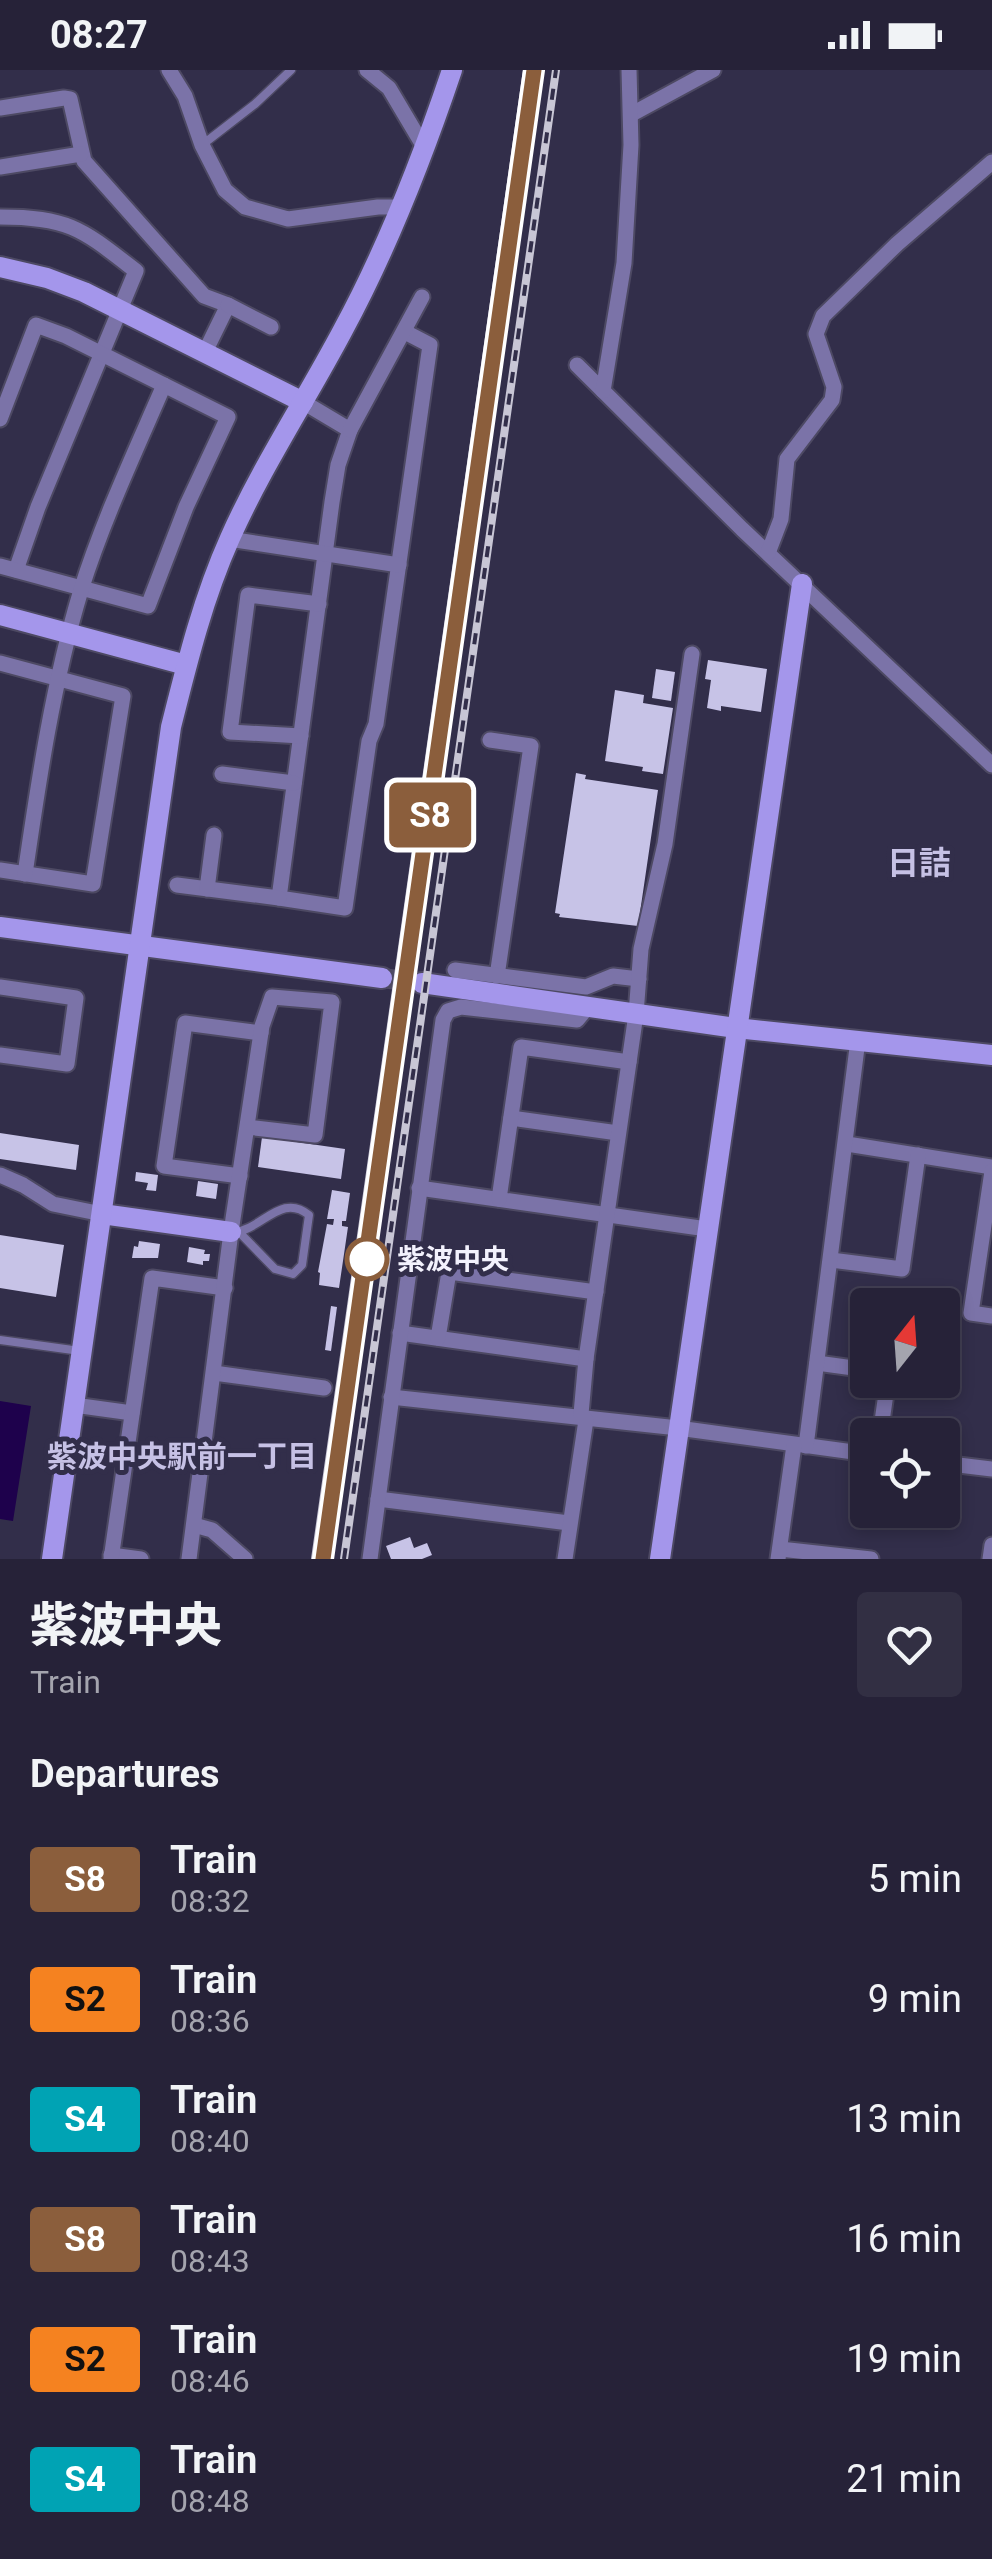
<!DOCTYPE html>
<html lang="en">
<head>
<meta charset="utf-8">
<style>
  body { margin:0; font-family:Roboto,"Noto Sans JP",sans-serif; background:#322f43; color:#f1f3f6; height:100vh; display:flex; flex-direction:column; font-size:38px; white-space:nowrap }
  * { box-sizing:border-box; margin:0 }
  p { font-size:32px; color:#a4a4ae }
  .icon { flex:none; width:55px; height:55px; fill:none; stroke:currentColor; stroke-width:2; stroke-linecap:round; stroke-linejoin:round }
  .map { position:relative; height:1489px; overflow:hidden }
  .details { display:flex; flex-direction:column; background:#262238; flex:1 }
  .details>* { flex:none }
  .badge { padding:0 20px; border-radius:8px; font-size:35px; line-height:65px }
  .needle { width:65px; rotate:17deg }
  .controls { position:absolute; left:850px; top:1218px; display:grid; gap:20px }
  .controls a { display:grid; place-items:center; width:110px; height:110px; border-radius:10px; background:#262238; box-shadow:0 5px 15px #0003,0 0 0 2px #423f53; font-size:50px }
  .map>.badge { position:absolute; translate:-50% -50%; box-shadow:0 0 0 5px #fff }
  h2 { padding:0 30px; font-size:38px; line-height:90px }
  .round { display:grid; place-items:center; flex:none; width:105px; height:105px; border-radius:10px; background:#322f43 }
  .headline { display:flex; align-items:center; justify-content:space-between; height:170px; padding:0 30px }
  h1 { font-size:48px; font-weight:800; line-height:75px }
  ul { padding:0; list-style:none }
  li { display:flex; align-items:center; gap:30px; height:120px; padding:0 30px }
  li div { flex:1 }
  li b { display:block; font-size:38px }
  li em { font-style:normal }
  li .badge { min-width:110px; font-weight:700; text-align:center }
  .status { display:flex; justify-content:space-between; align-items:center; height:70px; padding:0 50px; background:#262238; direction:ltr }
  .status svg { height:28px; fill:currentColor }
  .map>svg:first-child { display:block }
</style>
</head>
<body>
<div class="status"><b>08:27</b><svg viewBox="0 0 49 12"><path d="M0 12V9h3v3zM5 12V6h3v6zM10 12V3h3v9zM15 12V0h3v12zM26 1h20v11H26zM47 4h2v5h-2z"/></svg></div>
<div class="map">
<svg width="992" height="1489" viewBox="0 0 992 1489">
  <rect width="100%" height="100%" fill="#322e4a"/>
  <polygon fill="#1e014c" points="0,1331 31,1336 13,1451 0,1449"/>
  <g fill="#c7c3e7">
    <polygon points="708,590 767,599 761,642 721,636 721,641 707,638 711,610 705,609"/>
    <polygon points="656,599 675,602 671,631 652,628"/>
    <polygon points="615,620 644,625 643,633 673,638 663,704 642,701 643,697 605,691"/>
    <polygon points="576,703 586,705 585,709 658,720 638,856 559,847 560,844 555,843"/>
    <polygon points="0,1063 79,1075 76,1100 0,1089"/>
    <polygon points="262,1067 345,1079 341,1109 258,1097"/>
    <polygon points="136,1102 158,1105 156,1121 146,1120 148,1113 135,1111"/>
    <polygon points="198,1111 218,1114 216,1129 196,1126"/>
    <polygon points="332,1120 350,1123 346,1151 342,1151 342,1156 348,1157 339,1218 319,1215 320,1203 318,1202 327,1154 333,1155 334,1149 327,1149"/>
    <polygon points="0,1165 64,1175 56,1227 0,1218"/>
    <polygon points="139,1171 160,1174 158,1188 132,1188 134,1176 138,1177"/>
    <polygon points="189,1177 205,1180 204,1184 210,1184 209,1191 203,1191 203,1195 187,1192"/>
    <polygon points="331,1236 337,1237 331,1281 325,1280"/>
    <polygon points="410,1467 414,1478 427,1473 432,1485 422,1489 391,1489 386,1476"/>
  </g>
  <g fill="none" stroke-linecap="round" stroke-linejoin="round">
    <polyline stroke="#4f4b65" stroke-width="20" stroke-dasharray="20 10" stroke-linecap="butt" points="382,908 422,913"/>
    <g stroke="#4d4963" stroke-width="11">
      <g id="lane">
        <polyline points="202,75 255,34 291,0"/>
        <path d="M234 1162C262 1160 281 1122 309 1145L302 1195 293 1204 275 1199 239 1162"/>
        <polyline points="0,1270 80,1281"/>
      </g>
    </g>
    <g stroke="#4d4963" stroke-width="19">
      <g id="street">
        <polyline points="169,0 185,26 202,75 225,120 245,137 288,149 378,137 402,137"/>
        <polyline points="367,0 389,18 424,77"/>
        <polyline points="0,38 64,28 70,29 84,91 204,226 228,235 205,282"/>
        <polyline points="632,44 713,0"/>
        <polyline points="0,97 81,84"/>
        <path d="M0 147C70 147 83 160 136 201L38 437 16 500"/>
        <polyline points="228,235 271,257"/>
        <polyline points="577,295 742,459 992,695"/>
        <polyline points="603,321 624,193 631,75 629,0"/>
        <polyline points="303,332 350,360 338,395 332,432 279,828 345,838 369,671 376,654 430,275 405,262"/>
        <polyline points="0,349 36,255 66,266 228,347 186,437 148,536 0,496"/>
        <polyline points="350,360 422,227"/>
        <polyline points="229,469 399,495"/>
        <polyline points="768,483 781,449 787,389 832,330 834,317 816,264 823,246 897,174 992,92"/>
        <polyline points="0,593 123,626 93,814 0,800"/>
        <polyline points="301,666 230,662 248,525 319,534"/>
        <polyline points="490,670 531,676 497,906"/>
        <polyline points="222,704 294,713"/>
        <path d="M25 804C39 708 53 613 81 520 103 450 135 382 164 315"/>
        <polyline points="177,815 279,828"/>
        <polyline points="207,819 214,765"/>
        <polyline points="455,900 586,917 613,906 639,909"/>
        <polyline points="0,917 76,928 67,994 0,985"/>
        <polyline points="511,1048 618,1063"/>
        <polyline points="847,1074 992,1097"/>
        <polyline points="992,1101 971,1243 992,1246"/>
        <polyline points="0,1105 23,1115 53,1134 102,1144"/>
        <polyline points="240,1106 164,1096 185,953 261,963"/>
        <polyline points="419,1118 707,1159"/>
        <polyline points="499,1129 521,977 629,992"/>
        <polyline points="831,1190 902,1199 918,1085"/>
        <polyline points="400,1263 586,1289"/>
        <polyline points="438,1268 449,1202 596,1222"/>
        <polyline points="817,1293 868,1300"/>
        <polyline points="214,1303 324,1318"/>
        <polyline points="391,1327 678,1358 868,1384"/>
        <polyline points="74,1335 132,1343"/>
        <polyline points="880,1365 888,1310"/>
        <polyline points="806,1376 858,970"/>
        <polyline points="942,1393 992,1399"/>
        <polyline points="378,1429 569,1453"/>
        <polyline points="194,1455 212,1460 245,1489"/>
        <polyline points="780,1479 871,1489"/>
        <polyline points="111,1485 141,1489"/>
        <polyline points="111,1489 152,1208 225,1218"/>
        <polyline points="189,1489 231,1162 262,956 272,927 332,932 315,1065 247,1057"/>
        <polyline points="370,1489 443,950 448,941 461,937 577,950 587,938"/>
        <polyline points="565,1489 586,1350 581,1344 586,1289 636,944 641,879 665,774 692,584"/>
        <polyline points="778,1489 794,1375"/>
        <polyline points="990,1489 992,1475"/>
      </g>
    </g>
    <g stroke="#4d4963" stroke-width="24">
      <g id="secondary">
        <polyline points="0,197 47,208 84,222 303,332"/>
        <polyline points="0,545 186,595"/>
        <polyline points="0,857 382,908"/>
        <polyline points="422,913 736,958 992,985"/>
        <polyline points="102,1144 231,1162"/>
        <path d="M52 1489 171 657C187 593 203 528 230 468 262 396 306 330 343 260 388 177 422 89 452 0"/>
        <polyline points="660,1489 802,514"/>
      </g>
    </g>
    <use href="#lane" stroke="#7b73a8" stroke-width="8"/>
    <use href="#street" stroke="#7b73a8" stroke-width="15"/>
    <use href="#secondary" stroke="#a496eb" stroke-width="20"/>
    <g stroke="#c8c6d5" stroke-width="8">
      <g id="rail">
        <polyline points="315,1489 527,0"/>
        <polyline points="344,1489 556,0"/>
      </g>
    </g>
    <use href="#rail" stroke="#322e4a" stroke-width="4" stroke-dasharray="11" stroke-linecap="butt"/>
  </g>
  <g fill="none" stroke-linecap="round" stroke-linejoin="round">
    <g stroke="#fff" stroke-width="22">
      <polyline id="line" points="323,1489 534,0"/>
    </g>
    <use href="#line" stroke="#8b5e3c" stroke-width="15"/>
  </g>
  <circle fill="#fff" stroke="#8b5e3c" stroke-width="5" cx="367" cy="1189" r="20"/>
  <g text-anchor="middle" stroke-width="10" stroke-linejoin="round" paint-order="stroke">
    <g font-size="28" font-weight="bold" fill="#f3f2fd" stroke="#322e4a" text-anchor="start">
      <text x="397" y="1199">紫波中央</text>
    </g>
    <g font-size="30" font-weight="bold" fill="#c6c1e5" stroke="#322e4a">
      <text x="182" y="1397">紫波中央駅前一丁目</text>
    </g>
    <g font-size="32" font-weight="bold" fill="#c6c1e5" stroke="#322e4a">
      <text x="919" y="804">日詰</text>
    </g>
  </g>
</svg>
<div class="controls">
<a><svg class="needle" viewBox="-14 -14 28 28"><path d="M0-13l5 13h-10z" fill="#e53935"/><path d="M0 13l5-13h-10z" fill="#a4a4ae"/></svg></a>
<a><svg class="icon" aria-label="locate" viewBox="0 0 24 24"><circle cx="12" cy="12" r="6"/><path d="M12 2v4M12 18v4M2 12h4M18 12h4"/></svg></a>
</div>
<b class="badge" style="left:430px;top:745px;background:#8b5e3c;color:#fff">S8</b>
</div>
<section class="details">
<div class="headline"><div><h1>紫波中央</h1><p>Train</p></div><a class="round"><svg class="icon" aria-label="heart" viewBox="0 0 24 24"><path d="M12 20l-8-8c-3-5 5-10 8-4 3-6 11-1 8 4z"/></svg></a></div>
<h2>Departures</h2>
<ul>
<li><span class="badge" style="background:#8b5e3c;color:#fff">S8</span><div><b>Train</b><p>08:32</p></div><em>5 min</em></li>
<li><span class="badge" style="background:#f58220;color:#111">S2</span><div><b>Train</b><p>08:36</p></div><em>9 min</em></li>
<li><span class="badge" style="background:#00a3b4;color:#fff">S4</span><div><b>Train</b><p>08:40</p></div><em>13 min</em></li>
<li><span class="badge" style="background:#8b5e3c;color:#fff">S8</span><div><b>Train</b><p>08:43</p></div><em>16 min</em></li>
<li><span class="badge" style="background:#f58220;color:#111">S2</span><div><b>Train</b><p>08:46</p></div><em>19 min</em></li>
<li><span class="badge" style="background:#00a3b4;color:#fff">S4</span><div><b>Train</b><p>08:48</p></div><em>21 min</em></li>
</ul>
</section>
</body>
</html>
